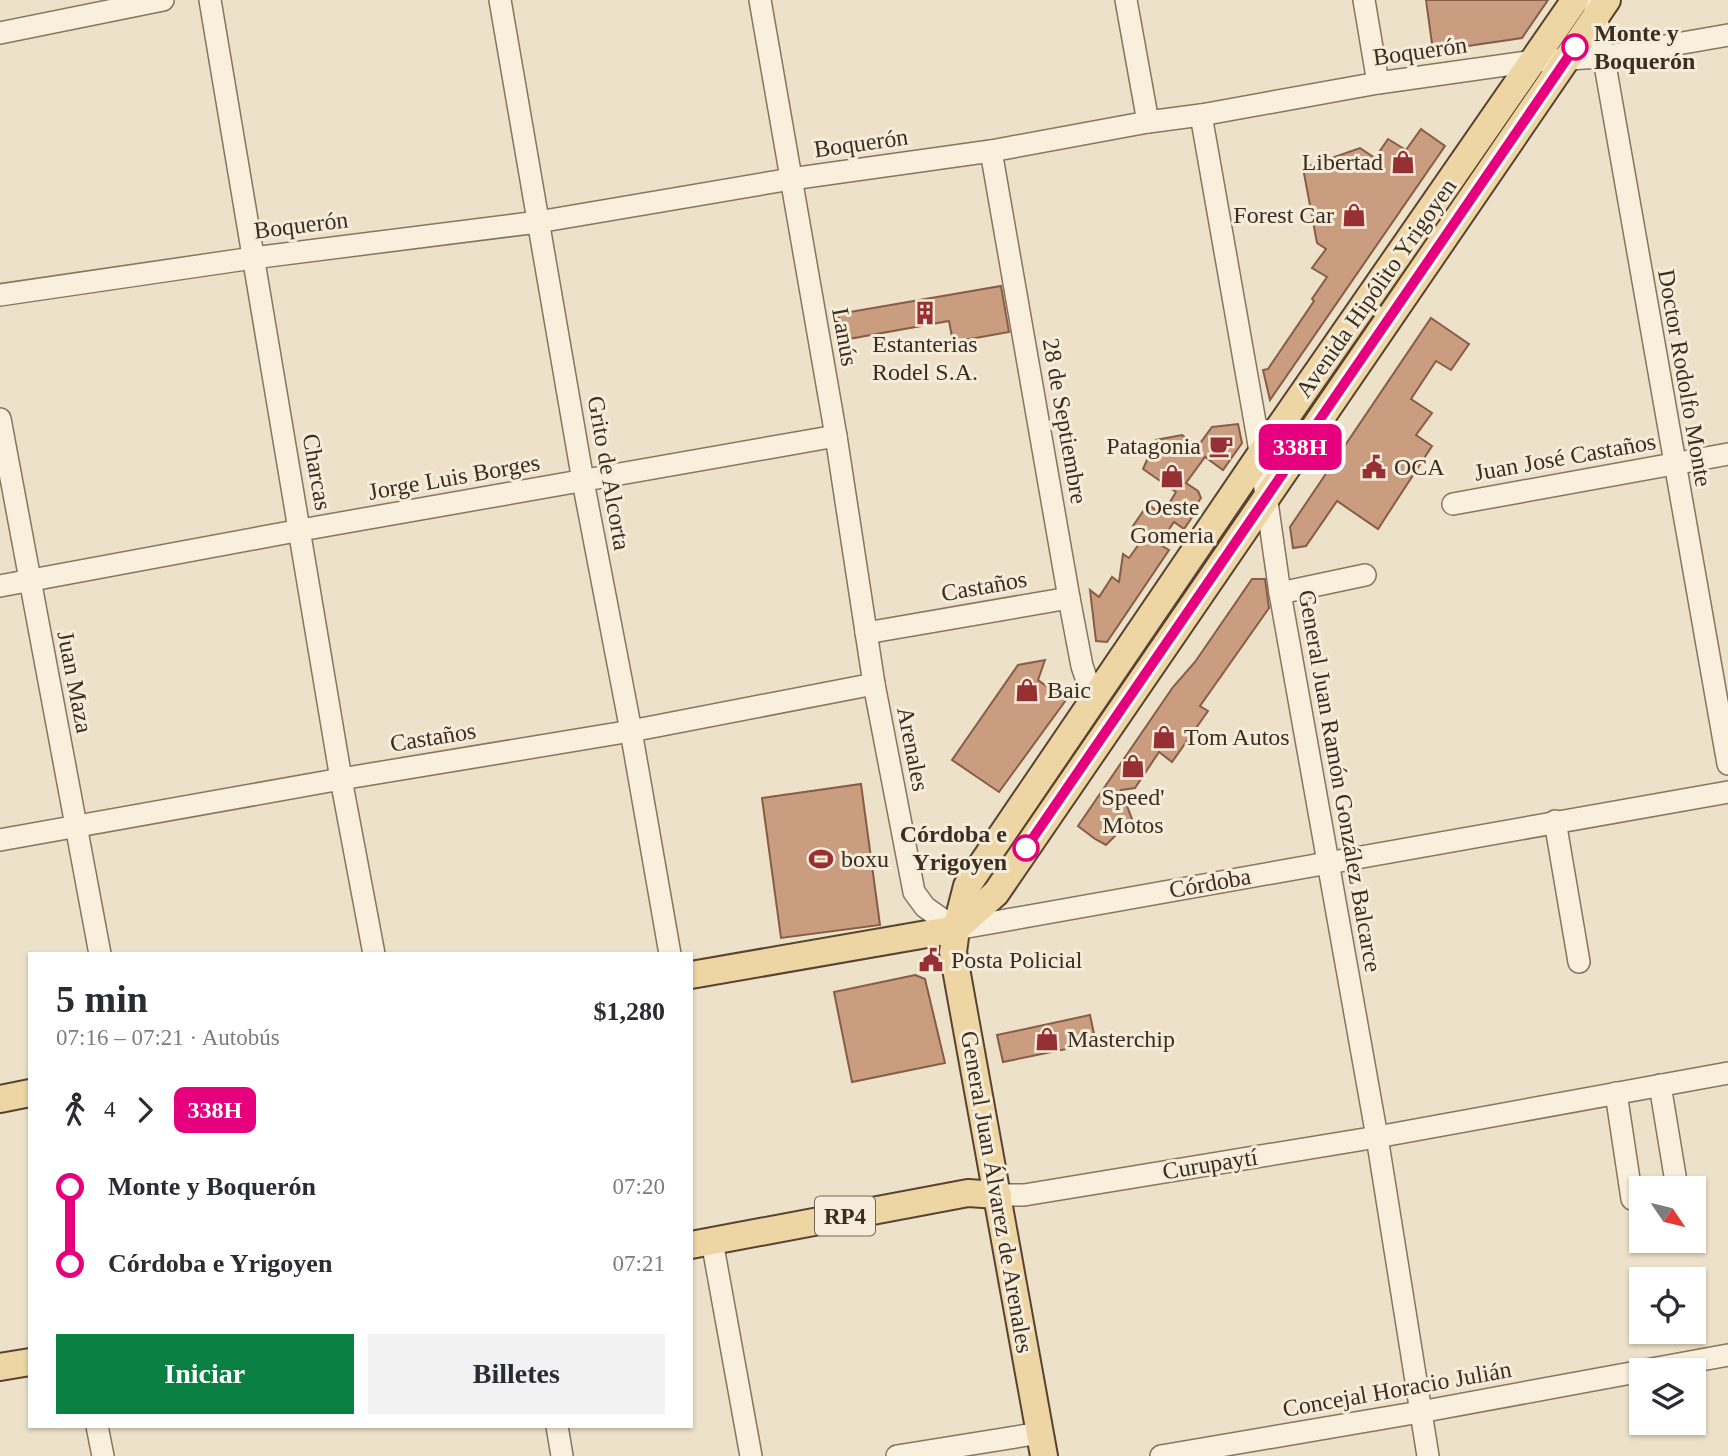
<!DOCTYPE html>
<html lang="es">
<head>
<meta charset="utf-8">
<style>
  body { margin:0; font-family:"Times New Roman",serif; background:#f2f2f3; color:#2b2b33; height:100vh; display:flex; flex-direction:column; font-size:26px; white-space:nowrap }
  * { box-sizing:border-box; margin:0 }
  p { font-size:23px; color:#7c7c81 }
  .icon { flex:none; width:38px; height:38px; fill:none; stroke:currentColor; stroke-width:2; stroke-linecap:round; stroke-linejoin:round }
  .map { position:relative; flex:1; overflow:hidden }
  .sheet { position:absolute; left:28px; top:952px; width:665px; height:476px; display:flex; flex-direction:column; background:#fff; border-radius:0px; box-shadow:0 2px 5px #0004 }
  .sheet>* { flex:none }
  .badge { padding:0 14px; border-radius:10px; font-size:24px; line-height:46px }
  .needle { width:46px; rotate:125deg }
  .fabs { position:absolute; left:1629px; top:1176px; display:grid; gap:14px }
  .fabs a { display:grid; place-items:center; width:77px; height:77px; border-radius:0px; background:#fff; box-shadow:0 2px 5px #0004; font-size:35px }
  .map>.badge { position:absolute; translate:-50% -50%; box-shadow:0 0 0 4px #fff }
  .legs { display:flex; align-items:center; gap:10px; height:77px; padding:0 28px; font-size:23px }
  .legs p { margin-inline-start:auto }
  .head { display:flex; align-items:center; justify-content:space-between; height:119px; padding:0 28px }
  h1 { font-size:38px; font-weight:600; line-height:52px }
  .button { display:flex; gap:14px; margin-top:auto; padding:14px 28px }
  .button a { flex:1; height:80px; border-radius:0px; background:#0b8043; color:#fff; font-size:28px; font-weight:600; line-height:80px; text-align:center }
  .button a+a { background:#f2f2f3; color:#2b2b33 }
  ul { padding:0 28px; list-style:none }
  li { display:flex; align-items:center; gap:24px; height:77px; font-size:26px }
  li i { display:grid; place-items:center; width:10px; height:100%; margin:0 9px; background:currentColor }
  li i::after { content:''; width:18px; height:18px; margin:-9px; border:5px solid; border-radius:50%; background:#fff }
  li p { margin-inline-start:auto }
  li:first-child i { background:linear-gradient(#0000 50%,currentColor 0) }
  li:last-child i { background:linear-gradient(currentColor 50%,#0000 0) }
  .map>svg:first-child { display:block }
</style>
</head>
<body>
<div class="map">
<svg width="1728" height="1456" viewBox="0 0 1728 1456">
  <rect width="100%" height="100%" fill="#ede2c9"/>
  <g fill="#c8cc9d">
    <polygon points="1511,111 1515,115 1314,411 1309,408"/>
    <polygon points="1227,527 1232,530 999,870 994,866"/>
  </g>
  <g fill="#ca9d81" stroke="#885d45" stroke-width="2">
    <polygon points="1426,0 1548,0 1522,38 1433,51"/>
    <polygon points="1421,129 1445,146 1270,400 1263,370 1268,369 1314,301 1312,299 1327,277 1312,268 1326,249 1317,243 1303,168 1360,148 1375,158 1388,139 1406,150"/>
    <polygon points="1001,286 1009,332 953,342 949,321 843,340 838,314"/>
    <polygon points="1431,318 1469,344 1451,370 1436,361 1411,399 1432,413 1416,435 1432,446 1378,529 1337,501 1306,546 1293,548 1290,527"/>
    <polygon points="1238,424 1242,443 1223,470 1205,457 1186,483 1198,491 1201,498 1196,505 1199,507 1184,529 1174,522 1159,544 1169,550 1107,642 1096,641 1090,590 1099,597 1112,577 1119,582 1123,554 1129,558 1146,534 1133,526 1148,504 1162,515 1176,492 1143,469 1156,440 1182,435 1198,446 1212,427"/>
    <polygon points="1252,579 1265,579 1269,608 1200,706 1208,711 1172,762 1159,752 1135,788 1121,790 1132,819 1106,845 1095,839 1078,826 1173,687 1195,662"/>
    <polygon points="1045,660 1038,680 1066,700 999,792 952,760 1018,665"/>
    <polygon points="861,784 880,925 781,938 762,798"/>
    <polygon points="915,975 925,979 945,1063 852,1082 834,992"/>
    <polygon points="1090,1015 1096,1043 1003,1062 997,1035"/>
  </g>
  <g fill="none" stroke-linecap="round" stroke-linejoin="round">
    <g stroke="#89745e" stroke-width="24">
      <g id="minor">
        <polyline points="210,0 341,779 374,954"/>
        <polyline points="500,0 583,481 631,731 670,954"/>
        <polyline points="760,0 836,436 874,684 914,892 925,907 956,929 1728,792"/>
        <polyline points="1126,0 1148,122"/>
        <polyline points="1364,0 1378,83"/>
        <polyline points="1595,8 1728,764"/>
        <polyline points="0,33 163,0"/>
        <polyline points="1201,115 1258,439 1280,593 1377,1137 1428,1456"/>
        <polyline points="991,151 1069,598 1082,666 1093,698"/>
        <polyline points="0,295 253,258 538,222 791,179 991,151 1148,122 1201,115 1378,83 1534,61 1602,57 1728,35"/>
        <polyline points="0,419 100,954"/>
        <polyline points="1453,504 1728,454"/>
        <polyline points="0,586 301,530 836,436"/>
        <polyline points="1280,593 1365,575"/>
        <polyline points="866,633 1069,598"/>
        <polyline points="1555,821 1579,962"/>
        <polyline points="0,840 341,779 631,731 874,684"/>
        <polyline points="1660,1085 1677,1188"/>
        <polyline points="1616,1093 1632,1199"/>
        <polyline points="998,1195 1024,1195 1377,1137 1728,1073"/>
        <polyline points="712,1241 751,1456"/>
        <polyline points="1646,1370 1728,1355"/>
        <polyline points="97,1426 103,1456"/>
        <polyline points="557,1426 562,1456"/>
        <polyline points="897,1456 1040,1433"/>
        <polyline points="1161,1456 1420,1412 1642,1371"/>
      </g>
    </g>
    <g stroke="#584232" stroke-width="30">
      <g id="major">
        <polyline points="956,929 996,893 1607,0"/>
        <polyline points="691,975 956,929"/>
        <polyline points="0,1099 30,1093"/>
        <polyline points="691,1245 968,1193 998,1195"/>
        <polyline points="0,1367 30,1362"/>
        <polyline points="1044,1456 953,952 956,929 967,886 1260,455 1575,0"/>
      </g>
    </g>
    <use href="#minor" stroke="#f8efdd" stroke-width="21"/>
    <use href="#major" stroke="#eed5a4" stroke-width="26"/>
  </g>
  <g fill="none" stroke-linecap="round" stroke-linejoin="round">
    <g stroke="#fff" stroke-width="16">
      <polyline id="line-1" points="1026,848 1575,47"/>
    </g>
    <use href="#line-1" stroke="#e6007e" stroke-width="10"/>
  </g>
  <defs>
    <g id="shop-bare" transform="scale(1.89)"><path d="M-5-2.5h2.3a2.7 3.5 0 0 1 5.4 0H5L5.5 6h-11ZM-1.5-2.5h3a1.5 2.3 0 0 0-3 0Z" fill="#963034" stroke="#f5ecd9" stroke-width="2.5" paint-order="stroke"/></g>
    <g id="building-bare" transform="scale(1.89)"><path d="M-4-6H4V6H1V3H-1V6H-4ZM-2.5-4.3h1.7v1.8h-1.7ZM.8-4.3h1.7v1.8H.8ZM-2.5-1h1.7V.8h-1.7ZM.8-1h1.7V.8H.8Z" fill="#963034" stroke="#f5ecd9" stroke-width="2.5" paint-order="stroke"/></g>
    <g id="cafe-bare" transform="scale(1.89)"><path d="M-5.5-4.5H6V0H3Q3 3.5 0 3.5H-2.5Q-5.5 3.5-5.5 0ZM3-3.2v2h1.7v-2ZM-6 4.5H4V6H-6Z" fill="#963034" stroke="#f5ecd9" stroke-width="2.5" paint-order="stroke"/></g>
    <g id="civic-bare" transform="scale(1.89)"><path d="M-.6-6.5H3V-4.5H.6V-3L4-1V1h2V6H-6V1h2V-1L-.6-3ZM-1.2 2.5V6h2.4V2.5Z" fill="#963034" stroke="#f5ecd9" stroke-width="2.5" paint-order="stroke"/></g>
    <g id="stadium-bare" transform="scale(1.89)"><path d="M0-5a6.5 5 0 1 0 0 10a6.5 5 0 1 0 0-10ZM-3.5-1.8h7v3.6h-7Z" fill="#963034" stroke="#f5ecd9" stroke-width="2.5" paint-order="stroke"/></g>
  </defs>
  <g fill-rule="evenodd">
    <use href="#shop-bare" x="1403" y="162"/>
    <use href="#shop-bare" x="1354" y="215"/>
    <use href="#building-bare" x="925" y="313"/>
    <use href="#cafe-bare" x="1221" y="446"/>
    <use href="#civic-bare" x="1374" y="467"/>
    <use href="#shop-bare" x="1172" y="476"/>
    <use href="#shop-bare" x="1027" y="690"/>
    <use href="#shop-bare" x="1164" y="737"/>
    <use href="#shop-bare" x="1133" y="766"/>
    <use href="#stadium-bare" x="821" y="859"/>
    <use href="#civic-bare" x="931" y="960"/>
    <use href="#shop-bare" x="1047" y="1039"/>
  </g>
  <g fill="#fff" stroke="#e6007e" stroke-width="3.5">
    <circle cx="1575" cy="47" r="12"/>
    <circle cx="1026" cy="848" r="12"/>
  </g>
  <g text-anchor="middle" stroke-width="6" stroke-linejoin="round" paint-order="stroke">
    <rect fill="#f5ecd9" stroke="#736658" stroke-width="2" x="815" y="1196.5" width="60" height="39" rx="5"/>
    <g font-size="23" font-weight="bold" fill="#3b2d21">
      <text x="845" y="1224">RP4</text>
    </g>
    <g font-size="24" font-weight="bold" fill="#3b2d21" stroke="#f5ecd9" text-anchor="start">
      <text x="1594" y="41">Monte y<tspan x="1594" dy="28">Boquerón</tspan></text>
      <text x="1007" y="842" text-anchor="end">Córdoba e<tspan x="1007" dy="28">Yrigoyen</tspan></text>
    </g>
    <g font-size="24" fill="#3b2d21" stroke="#f5ecd9">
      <text transform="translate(1420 51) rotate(-8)" y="8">Boquerón</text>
      <text transform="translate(861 143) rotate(-8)" y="8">Boquerón</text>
      <text transform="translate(301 225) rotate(-7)" y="8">Boquerón</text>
      <text transform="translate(1376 288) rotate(-55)" y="8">Avenida Hipólito Yrigoyen</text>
      <text transform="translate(845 337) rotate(80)" y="8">Lanús</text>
      <text transform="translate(1685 378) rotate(80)" y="8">Doctor Rodolfo Monte</text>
      <text transform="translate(1065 421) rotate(80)" y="8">28 de Septiembre</text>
      <text transform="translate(1565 457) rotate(-10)" y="8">Juan José Castaños</text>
      <text transform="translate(317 472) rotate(80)" y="8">Charcas</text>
      <text transform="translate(609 473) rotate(80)" y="8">Grito de Alcorta</text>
      <text transform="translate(454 477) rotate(-10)" y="8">Jorge Luis Borges</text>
      <text transform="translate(984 586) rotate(-10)" y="8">Castaños</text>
      <text transform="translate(75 682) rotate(79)" y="8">Juan Maza</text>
      <text transform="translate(433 737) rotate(-9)" y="8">Castaños</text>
      <text transform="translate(913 749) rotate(79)" y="8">Arenales</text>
      <text transform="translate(1340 781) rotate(80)" y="8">General Juan Ramón González Balcarce</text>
      <text transform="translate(1210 883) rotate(-10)" y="8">Córdoba</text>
      <text transform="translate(1210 1164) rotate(-9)" y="8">Curupaytí</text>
      <text transform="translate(997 1192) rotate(80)" y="8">General Juan Álvarez de Arenales</text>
      <text transform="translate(1397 1389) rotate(-10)" y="8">Concejal Horacio Julián</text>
    </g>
    <g font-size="24" fill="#3b2d21" stroke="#f5ecd9" text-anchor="start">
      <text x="1383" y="170" text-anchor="end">Libertad</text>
      <text x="1334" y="223" text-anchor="end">Forest Car</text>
      <text x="925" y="352" text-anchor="middle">Estanterias<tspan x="925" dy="28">Rodel S.A.</tspan></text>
      <text x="1201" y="454" text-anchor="end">Patagonia</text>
      <text x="1394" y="475">OCA</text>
      <text x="1172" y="515" text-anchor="middle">Oeste<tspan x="1172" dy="28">Gomeria</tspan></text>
      <text x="1047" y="698">Baic</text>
      <text x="1184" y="745">Tom Autos</text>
      <text x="1133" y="805" text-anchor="middle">Speed'<tspan x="1133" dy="28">Motos</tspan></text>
      <text x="841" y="867">boxu</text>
      <text x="951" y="968">Posta Policial</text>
      <text x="1067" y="1047">Masterchip</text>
    </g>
  </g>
</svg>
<div class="fabs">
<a><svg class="needle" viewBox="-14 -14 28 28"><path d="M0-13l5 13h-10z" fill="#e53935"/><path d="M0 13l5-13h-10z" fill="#7c7c81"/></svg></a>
<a><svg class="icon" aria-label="locate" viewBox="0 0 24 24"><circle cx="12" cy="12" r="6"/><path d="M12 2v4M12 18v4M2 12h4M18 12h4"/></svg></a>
<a><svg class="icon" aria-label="layers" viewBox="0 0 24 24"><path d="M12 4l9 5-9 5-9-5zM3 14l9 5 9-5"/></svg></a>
</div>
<b class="badge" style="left:1300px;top:447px;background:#e6007e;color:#fff">338H</b>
<section class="sheet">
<div class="head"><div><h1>5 min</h1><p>07:16 – 07:21 · Autobús</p></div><b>$1,280</b></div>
<div class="legs"><svg class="icon" aria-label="walk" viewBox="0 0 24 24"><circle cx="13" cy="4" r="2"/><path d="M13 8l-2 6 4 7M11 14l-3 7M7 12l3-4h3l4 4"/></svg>4<svg class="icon" aria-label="forward" viewBox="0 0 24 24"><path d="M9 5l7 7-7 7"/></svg><b class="badge" style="background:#e6007e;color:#fff">338H</b></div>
<ul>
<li><i style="color:#e6007e"></i><b>Monte y Boquerón</b><p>07:20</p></li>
<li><i style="color:#e6007e"></i><b>Córdoba e Yrigoyen</b><p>07:21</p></li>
</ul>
<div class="button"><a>Iniciar</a><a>Billetes</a></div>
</section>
</div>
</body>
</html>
